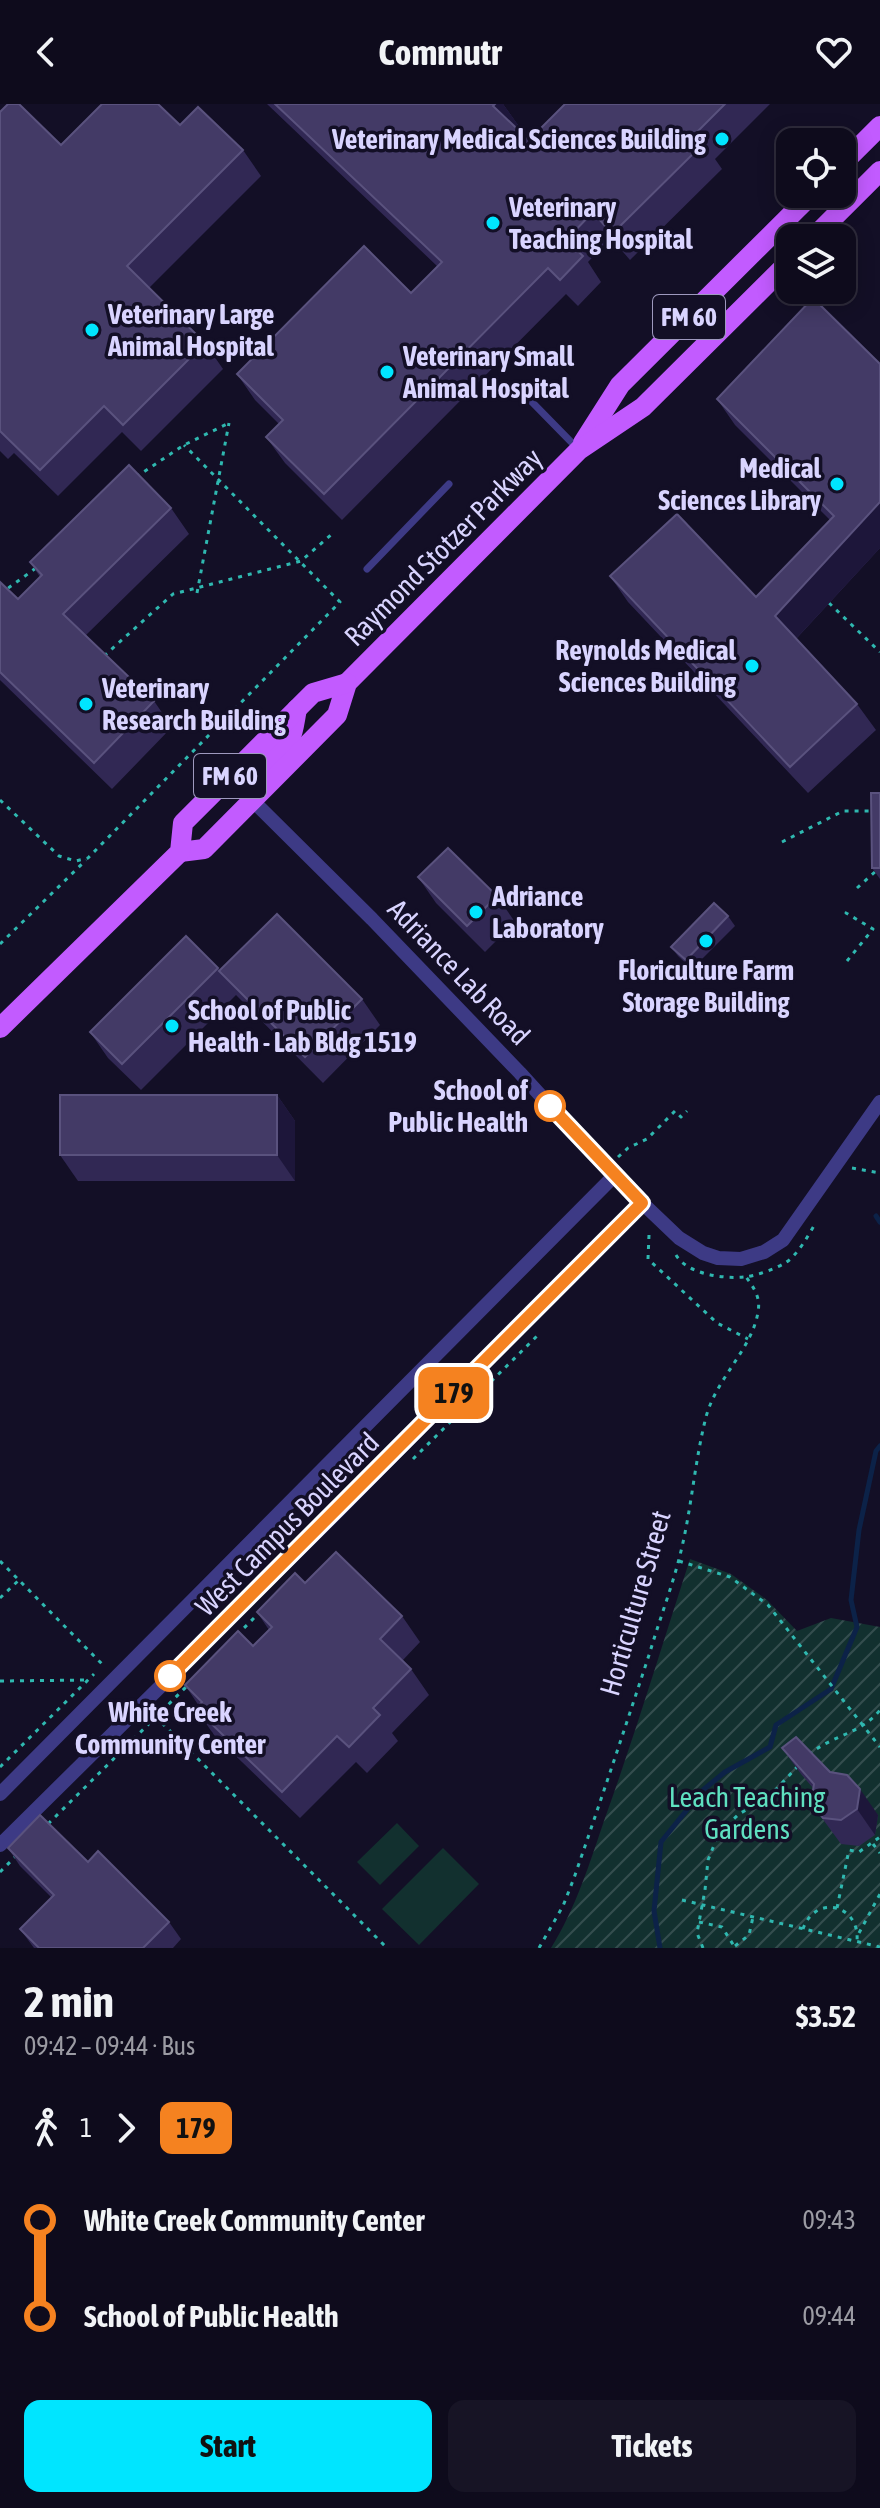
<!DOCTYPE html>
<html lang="en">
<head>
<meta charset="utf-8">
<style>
  body { margin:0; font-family:"Asap Condensed",sans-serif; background:#171425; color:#f1f3f6; height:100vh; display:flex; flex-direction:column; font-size:30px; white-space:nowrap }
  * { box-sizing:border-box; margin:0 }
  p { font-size:26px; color:#9b9ba3 }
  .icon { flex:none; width:44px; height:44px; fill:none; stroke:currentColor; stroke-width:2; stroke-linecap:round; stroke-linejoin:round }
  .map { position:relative; height:1844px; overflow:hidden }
  .drawer { display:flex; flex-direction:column; background:#0e0b1c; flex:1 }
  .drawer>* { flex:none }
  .badge { padding:0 16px; border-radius:12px; font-size:28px; line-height:52px }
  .controls { position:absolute; left:776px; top:24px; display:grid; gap:16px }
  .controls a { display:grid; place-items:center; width:80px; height:80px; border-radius:16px; background:#0e0b1c; box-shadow:0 4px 20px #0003,0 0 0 2px #2e2b3b; font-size:40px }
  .map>.badge { position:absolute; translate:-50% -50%; box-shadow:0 0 0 4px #fff }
  .legs { display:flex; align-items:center; gap:12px; height:88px; padding:0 24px; font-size:26px }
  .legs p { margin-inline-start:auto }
  .overview { display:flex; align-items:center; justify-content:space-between; height:136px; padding:0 24px }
  h1 { font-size:44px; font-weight:700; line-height:60px }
  .button { display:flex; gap:16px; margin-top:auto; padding:16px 24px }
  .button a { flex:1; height:92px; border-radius:16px; background:#00e5ff; color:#111; font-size:32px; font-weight:700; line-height:92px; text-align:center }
  .button a+a { background:#171425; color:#f1f3f6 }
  ul { padding:0 24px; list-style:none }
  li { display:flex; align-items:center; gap:28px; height:96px; font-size:30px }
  li i { display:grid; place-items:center; width:12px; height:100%; margin:0 10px; background:currentColor }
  li i::after { content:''; width:20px; height:20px; margin:-10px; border:6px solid; border-radius:50%; background:#0e0b1c }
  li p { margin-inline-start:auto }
  li:first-child i { background:linear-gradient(#0000 50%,currentColor 0) }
  li:last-child i { background:linear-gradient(currentColor 50%,#0000 0) }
  header { display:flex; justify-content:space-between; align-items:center; height:104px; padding:0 24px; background:#0e0b1c; font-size:36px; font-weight:700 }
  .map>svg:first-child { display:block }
</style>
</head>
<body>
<header><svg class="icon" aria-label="back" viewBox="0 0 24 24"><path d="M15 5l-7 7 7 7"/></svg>Commutr<svg class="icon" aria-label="heart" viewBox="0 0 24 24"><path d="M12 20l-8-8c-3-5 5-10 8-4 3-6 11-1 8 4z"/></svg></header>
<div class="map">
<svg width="880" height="1844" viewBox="0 0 880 1844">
  <defs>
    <pattern id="garden-furrows" width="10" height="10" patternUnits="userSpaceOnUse" patternTransform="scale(2)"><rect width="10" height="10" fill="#12302f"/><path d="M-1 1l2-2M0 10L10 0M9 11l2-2" fill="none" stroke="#344d4e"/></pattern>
  </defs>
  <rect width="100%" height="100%" fill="#130f26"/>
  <g fill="#12302f">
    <polygon points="397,1719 419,1742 380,1781 357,1758"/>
    <polygon points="443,1744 479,1780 419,1841 382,1805"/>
  </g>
  <path fill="url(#garden-furrows)" d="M690 1455 731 1470 767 1496 797 1527 831 1514 880 1523V1844H551C576 1804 590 1758 605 1714 636 1628 662 1541 690 1455Z"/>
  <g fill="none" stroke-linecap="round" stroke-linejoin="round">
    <g stroke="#0c2248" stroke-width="5">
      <polyline points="876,1112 880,1118"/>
      <polyline points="660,1844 654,1807 661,1738 703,1686 725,1668 770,1643 776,1621 831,1585 857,1523 851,1496 859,1426 876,1347 880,1342"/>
    </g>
    <g stroke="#2fb8b0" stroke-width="3" stroke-dasharray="4 6" stroke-linecap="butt">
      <polyline points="136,373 184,341 229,319"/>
      <polyline points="197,489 229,319"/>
      <polyline points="0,490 36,464"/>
      <polyline points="829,499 880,548"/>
      <polyline points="104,552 173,490 301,457 332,430"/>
      <polyline points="0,696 59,752 76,757 88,754 340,498 184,341"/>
      <polyline points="782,738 843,707 880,707"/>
      <polyline points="857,784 876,767"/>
      <polyline points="0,840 86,756"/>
      <polyline points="847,857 873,825 846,809 848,804"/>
      <polyline points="618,1053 628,1044 647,1035 675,1007 681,1013 687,1007"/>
      <polyline points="852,1064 880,1069"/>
      <polyline points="649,1131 648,1155 717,1219 748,1235"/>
      <path d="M676 1151C687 1170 723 1175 744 1173 756 1172 775 1165 785 1159 797 1152 808 1132 815 1120"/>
      <polyline points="413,1355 537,1232"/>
      <polyline points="0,1457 104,1562"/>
      <polyline points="679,1457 730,1473 768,1501 880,1643"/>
      <polyline points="0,1494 19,1476"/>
      <polyline points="237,1531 260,1508"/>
      <polyline points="0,1577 88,1576"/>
      <polyline points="155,1612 387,1844"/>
      <path d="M809 1651C831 1631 860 1631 880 1606"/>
      <polyline points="0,1663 94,1570"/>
      <polyline points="48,1720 187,1582"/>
      <polyline points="873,1740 880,1749"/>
      <polyline points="0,1768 17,1751"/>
      <polyline points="682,1796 880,1843"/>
      <polyline points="837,1804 849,1746 859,1748 880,1733"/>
      <polyline points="699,1818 722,1823 734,1842"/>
      <path d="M803 1825C815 1790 860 1800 857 1837"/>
      <polyline points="859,1829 880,1790"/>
      <polyline points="735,1842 749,1831 753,1813"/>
      <path d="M539 1844 563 1802 574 1774C600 1699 625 1624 650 1548 659 1517 671 1486 679 1455 691 1410 694 1362 705 1317 714 1276 752 1246 758 1208 761 1192 753 1183 744 1170"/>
      <polyline points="703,1844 697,1829 705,1786 708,1756 719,1729 739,1710 769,1693 798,1662"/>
    </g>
    <g stroke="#3d3a85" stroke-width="7">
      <polyline points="531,297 577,344"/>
      <polyline points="367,465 449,380"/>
    </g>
    <g stroke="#3d3a85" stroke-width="14">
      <polyline points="252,696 372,815 520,969 614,1072 679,1134 703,1149 718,1154 741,1155 764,1148 783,1136 880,998"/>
      <polyline points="0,1690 614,1072"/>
      <polyline points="0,1741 338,1407 642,1099"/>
    </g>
    <g stroke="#c25bff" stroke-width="20">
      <polyline points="842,60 880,22"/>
      <polyline points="813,134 880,67"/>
      <polyline points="583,339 620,281 812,90"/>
      <path d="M252 696C244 663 276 659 290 635 294 627 295 614 297 605"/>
      <polyline points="180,748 204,745 337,611 347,579 579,346 643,303 790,157"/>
      <polyline points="0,924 180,748 183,719 313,589 347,579"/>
    </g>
  </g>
  <g fill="#312854">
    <polygon points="267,0 503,0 518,21 516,23 529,36 565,0 770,0 715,55 722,65 630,156 611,134 588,158 601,178 578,202 566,190 342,416 285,359 266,333 279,320 255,296 237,270 411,189 437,162"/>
    <polygon points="0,8 61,41 180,21 243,46 261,72 149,184 205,239 223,265 141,347 122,328 58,392 14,349 8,355 0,347"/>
    <polygon points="880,260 880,444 796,535 857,600 876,626 808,689 628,498 610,472 756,493 830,416 735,321 717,295"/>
    <polygon points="171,404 189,430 86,531 154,597 172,623 112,685 0,576 0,478 18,495 40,473 30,458"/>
    <polygon points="880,689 880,775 872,764"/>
    <polygon points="418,773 497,792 515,818 485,848 436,799"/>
    <polygon points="728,812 735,822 692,865 678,852 671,843"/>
    <polygon points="218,864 220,867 362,895 380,921 323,979 236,891 141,986 108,954 90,928"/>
    <polygon points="277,991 295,1017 295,1077 78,1077 60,1051"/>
    <polygon points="305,1479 402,1512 420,1538 403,1556 411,1565 429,1591 392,1629 398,1637 367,1669 356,1658 300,1714 214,1631 196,1605 199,1602 185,1581 253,1542 269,1526 257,1508"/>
    <polygon points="782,1644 830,1668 878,1711 875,1731 859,1742 841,1740 811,1699 813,1684 801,1670"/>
    <polygon points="8,1744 88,1758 169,1818 181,1835 173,1844 34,1844 20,1825 52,1794 20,1762"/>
  </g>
  <g fill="#1d163a">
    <polygon points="495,0 503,0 518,21 512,28 493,2"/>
    <polygon points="880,398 880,444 793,538 775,512"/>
    <polygon points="277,991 295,1017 295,1077 277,1051"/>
    <polygon points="860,1685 878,1711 875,1731 857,1705"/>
  </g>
  <g fill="#433a66" stroke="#5a527e" stroke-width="2">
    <polygon points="8,0 19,0 61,41 102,0 158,0 180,21 198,3 243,46 127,162 205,239 123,321 104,302 40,366 0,327 0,8"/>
    <polygon points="275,0 495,0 493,2 529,36 565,0 725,0 695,30 704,39 612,130 593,108 566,136 583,152 560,176 548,164 324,390 266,333 283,316 237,270 364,142 411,189 442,158"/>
    <polygon points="813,194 880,260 880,398 775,512 857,600 790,663 610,472 677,410 756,493 834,412 717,295"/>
    <polygon points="129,361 171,404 63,510 154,597 94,659 0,568 0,478 18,495 42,471 30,458"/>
    <polygon points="871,689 880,689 880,764 872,764"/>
    <polygon points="448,744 497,792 467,822 418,773"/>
    <polygon points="714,799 728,812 686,856 671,843"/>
    <polygon points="277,810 362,895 305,953 219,867"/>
    <polygon points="186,832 218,864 122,960 90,928"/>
    <rect x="60" y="991" width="217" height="60"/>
    <polygon points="336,1448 402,1512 380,1535 411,1565 373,1604 380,1611 349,1643 337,1632 282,1688 196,1605 202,1598 185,1581 238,1527 253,1542 272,1523 257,1508 295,1469 305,1479"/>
    <polygon points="796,1633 830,1668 847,1671 860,1685 857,1705 841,1716 823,1714 811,1699 814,1680 782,1644"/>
    <polygon points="40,1711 88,1758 98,1747 169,1818 143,1844 39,1844 20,1825 54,1791 8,1744"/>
  </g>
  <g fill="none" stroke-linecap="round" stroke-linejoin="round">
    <g stroke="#fff" stroke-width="18">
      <polyline id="line-1" points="170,1572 642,1099 550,1002"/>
    </g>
    <use href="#line-1" stroke="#f58220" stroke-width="12"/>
  </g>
  <g fill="#00e5ff" stroke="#130f26" stroke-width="3">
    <circle cx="722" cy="35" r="8"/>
    <circle cx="493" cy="119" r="8"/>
    <circle cx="92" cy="226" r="8"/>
    <circle cx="387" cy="268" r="8"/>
    <circle cx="837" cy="380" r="8"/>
    <circle cx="752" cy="562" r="8"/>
    <circle cx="86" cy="600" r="8"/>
    <circle cx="476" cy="808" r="8"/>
    <circle cx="706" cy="837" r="8"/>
    <circle cx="172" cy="922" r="8"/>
  </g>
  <g fill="#fff" stroke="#f58220" stroke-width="4">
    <circle cx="550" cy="1002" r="14"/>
    <circle cx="170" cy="1572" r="14"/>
  </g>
  <g text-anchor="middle" stroke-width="7" stroke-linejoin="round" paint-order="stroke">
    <g fill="#130f26" stroke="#9e99be" stroke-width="2">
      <rect x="653" y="191" width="72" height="44" rx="6"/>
      <rect x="194" y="650" width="72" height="44" rx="6"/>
    </g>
    <g font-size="26" font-weight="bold" fill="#d9d4ff">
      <text x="689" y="222">FM 60</text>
      <text x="230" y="681">FM 60</text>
    </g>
    <g font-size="28" font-weight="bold" fill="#d9d4ff" stroke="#130f26" text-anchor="start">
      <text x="706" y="45" text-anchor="end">Veterinary Medical Sciences Building</text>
      <text x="509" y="113">Veterinary<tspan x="509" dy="32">Teaching Hospital</tspan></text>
      <text x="108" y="220">Veterinary Large<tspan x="108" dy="32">Animal Hospital</tspan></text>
      <text x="403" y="262">Veterinary Small<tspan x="403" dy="32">Animal Hospital</tspan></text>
      <text x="821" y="374" text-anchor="end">Medical<tspan x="821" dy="32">Sciences Library</tspan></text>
      <text x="736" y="556" text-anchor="end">Reynolds Medical<tspan x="736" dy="32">Sciences Building</tspan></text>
      <text x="102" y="594">Veterinary<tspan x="102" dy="32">Research Building</tspan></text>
      <text x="492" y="802">Adriance<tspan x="492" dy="32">Laboratory</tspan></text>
      <text x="706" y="876" text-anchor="middle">Floriculture Farm<tspan x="706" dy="32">Storage Building</tspan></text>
      <text x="188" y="916">School of Public<tspan x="188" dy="32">Health - Lab Bldg 1519</tspan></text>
    </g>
    <g font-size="28" fill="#d9d4ff" stroke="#130f26">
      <text transform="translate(443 443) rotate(-45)" y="10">Raymond Stotzer Parkway</text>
      <text transform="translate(459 868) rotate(46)" y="10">Adriance Lab Road</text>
      <text transform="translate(287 1420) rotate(-45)" y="10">West Campus Boulevard</text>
      <text transform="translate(635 1499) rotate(-74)" y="10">Horticulture Street</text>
    </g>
    <g font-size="28" font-weight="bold" fill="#d9d4ff" stroke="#130f26" text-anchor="end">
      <text x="528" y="996">School of<tspan x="528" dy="32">Public Health</tspan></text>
      <text x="170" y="1618" text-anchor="middle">White Creek<tspan x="170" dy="32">Community Center</tspan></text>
    </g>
    <g font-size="28" fill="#5fe0c0" stroke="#130f26">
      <text x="747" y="1703">Leach Teaching<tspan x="747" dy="32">Gardens</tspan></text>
    </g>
  </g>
</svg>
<div class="controls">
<a><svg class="icon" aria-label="locate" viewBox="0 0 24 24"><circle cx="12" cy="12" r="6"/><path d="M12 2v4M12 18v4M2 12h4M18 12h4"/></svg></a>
<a><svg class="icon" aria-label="layers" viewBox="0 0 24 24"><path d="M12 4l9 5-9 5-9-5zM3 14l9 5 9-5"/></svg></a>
</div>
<b class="badge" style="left:454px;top:1289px;background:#f58220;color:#111">179</b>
</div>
<section class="drawer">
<div class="overview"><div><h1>2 min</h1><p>09:42 – 09:44 · Bus</p></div><b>$3.52</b></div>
<div class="legs"><svg class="icon" aria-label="walk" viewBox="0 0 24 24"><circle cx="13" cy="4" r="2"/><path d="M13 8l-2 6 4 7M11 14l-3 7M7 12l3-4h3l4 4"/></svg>1<svg class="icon" aria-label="forward" viewBox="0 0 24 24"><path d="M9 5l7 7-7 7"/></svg><b class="badge" style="background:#f58220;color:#111">179</b></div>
<ul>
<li><i style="color:#f58220"></i><b>White Creek Community Center</b><p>09:43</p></li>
<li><i style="color:#f58220"></i><b>School of Public Health</b><p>09:44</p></li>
</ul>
<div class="button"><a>Start</a><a>Tickets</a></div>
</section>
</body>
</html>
